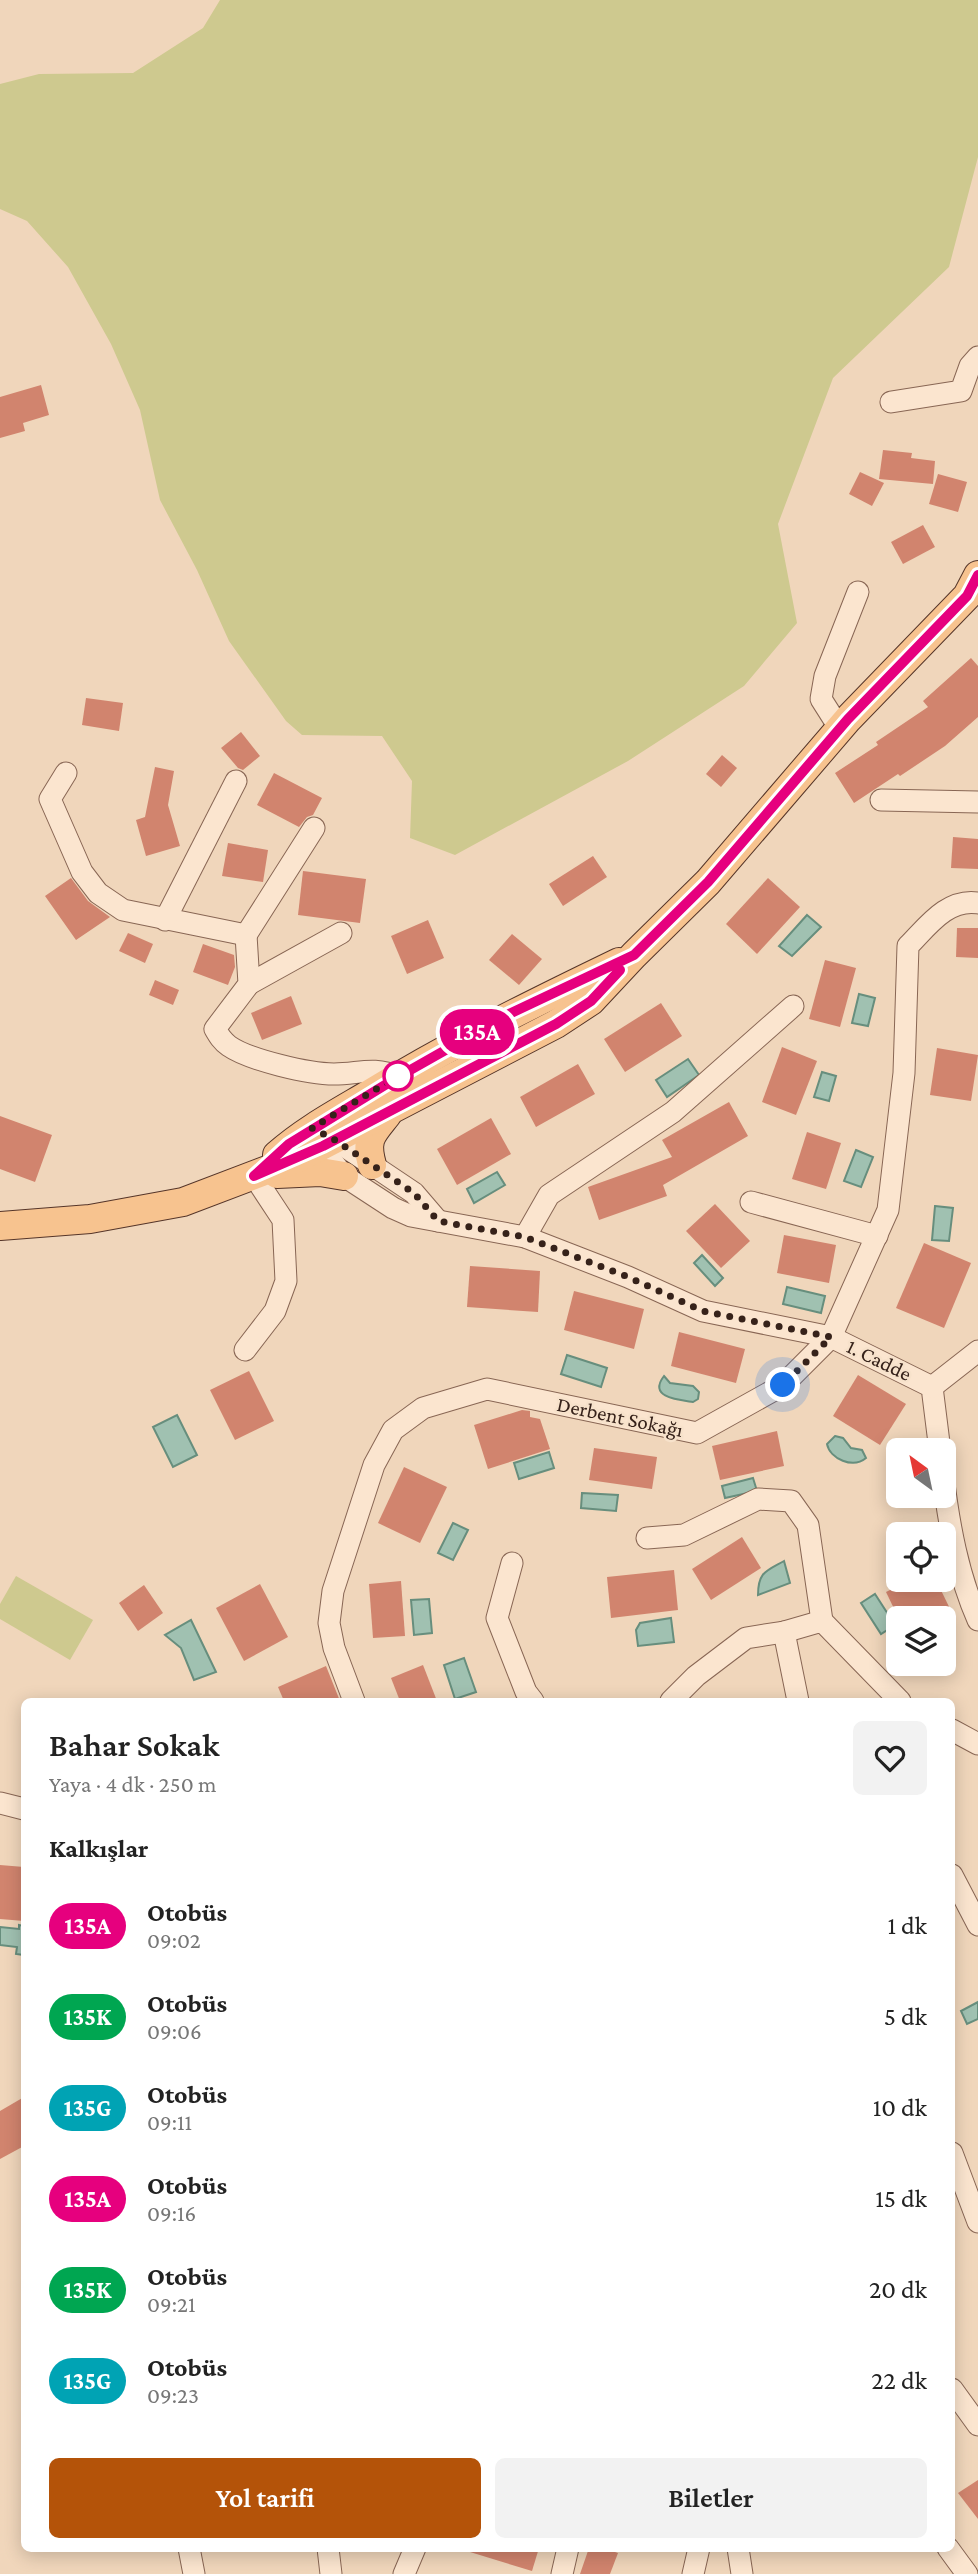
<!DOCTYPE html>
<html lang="tr">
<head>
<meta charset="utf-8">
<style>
  body { margin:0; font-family:"Crimson Pro",serif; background:#f2f2f2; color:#222; height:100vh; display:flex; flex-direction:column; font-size:26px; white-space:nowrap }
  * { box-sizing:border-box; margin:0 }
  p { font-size:23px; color:#767676 }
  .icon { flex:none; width:38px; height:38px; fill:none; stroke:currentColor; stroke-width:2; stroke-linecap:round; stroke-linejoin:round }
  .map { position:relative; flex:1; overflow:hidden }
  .drawer { position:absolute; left:21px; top:1698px; width:934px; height:854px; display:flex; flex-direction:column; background:#fff; border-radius:10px; box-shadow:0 4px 18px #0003 }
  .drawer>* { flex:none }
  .badge { padding:0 14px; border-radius:23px; font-size:24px; line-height:46px }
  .needle { width:46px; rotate:327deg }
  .fabs { position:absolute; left:886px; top:1438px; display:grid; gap:14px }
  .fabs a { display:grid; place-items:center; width:70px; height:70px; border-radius:10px; background:#fff; box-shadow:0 4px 18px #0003; font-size:35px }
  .you { position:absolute; width:35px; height:35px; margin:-18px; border:5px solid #fff; border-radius:50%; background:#1a73e8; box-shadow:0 0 0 10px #1a73e833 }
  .map>.badge { position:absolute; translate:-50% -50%; box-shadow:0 0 0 4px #fff }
  h2 { padding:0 28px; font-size:26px; line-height:63px }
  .round { display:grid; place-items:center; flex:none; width:74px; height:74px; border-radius:10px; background:#f2f2f2 }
  .head { display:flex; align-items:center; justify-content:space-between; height:119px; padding:0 28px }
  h1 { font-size:33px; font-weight:600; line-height:52px }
  .cta { display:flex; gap:14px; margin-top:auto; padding:14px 28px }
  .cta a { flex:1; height:80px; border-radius:10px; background:#b45309; color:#fff; font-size:28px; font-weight:600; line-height:80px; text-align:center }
  .cta a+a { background:#f2f2f2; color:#222 }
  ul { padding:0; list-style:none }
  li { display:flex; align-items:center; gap:21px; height:91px; padding:0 28px }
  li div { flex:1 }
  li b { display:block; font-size:26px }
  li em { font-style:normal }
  li .badge { min-width:77px; font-weight:700; text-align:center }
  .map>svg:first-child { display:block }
</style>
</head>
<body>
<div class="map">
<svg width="978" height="2574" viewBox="0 0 978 2574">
  <rect width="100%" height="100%" fill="#f0d6bb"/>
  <g fill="#cec98f">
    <polygon points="220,0 978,0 978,157 949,267 833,378 778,524 797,623 744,686 628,761 455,855 410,838 412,781 382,736 302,735 286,721 229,641 197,570 160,500 140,410 111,344 68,267 27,221 0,209 0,84 39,74 133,73 203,28"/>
    <polygon points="16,1576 93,1620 70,1660 0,1619 0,1604"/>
  </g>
  <g fill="#a0c1b1" stroke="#678e7d" stroke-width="2">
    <polygon points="807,915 821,927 792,956 779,946"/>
    <polygon points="859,994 875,998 868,1026 852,1023"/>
    <polygon points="688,1059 699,1075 667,1097 656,1080"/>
    <polygon points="822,1072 836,1076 829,1101 814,1097"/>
    <polygon points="856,1150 873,1157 861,1187 844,1181"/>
    <polygon points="497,1172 505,1185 474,1203 467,1189"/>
    <polygon points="935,1206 953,1208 949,1241 932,1240"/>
    <polygon points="702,1255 723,1278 715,1286 694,1263"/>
    <polygon points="787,1287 825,1296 821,1313 783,1304"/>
    <polygon points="567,1355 607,1368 601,1387 561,1374"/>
    <path d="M664 1376 670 1383 693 1386 699 1392 698 1399 693 1402C680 1400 647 1398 664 1376Z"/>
    <polygon points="177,1415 197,1455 173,1467 153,1427"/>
    <path d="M835 1436 843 1438 851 1448 862 1450 866 1458C853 1469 830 1459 827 1444Z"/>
    <polygon points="549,1452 554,1468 519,1479 514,1463"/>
    <polygon points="753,1478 757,1491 725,1498 722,1486"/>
    <polygon points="582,1493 618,1495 616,1511 581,1508"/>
    <polygon points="453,1523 468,1530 453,1560 438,1553"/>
    <path d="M784 1561 790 1583 758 1595C758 1572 766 1571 784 1561Z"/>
    <polygon points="875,1594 895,1625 881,1634 861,1603"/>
    <polygon points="429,1599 432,1633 414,1635 411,1600"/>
    <polygon points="671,1618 674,1642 638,1646 636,1630 640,1623"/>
    <polygon points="191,1620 216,1672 194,1680 181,1648 165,1635"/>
    <polygon points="464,1658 476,1692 455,1699 444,1665"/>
    <polygon points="19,1925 24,1926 24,1955 16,1954 17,1947 0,1945 0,1927 19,1929"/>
    <polygon points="978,2002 978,2019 967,2024 961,2011"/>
  </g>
  <g fill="#d1846e">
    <polygon points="41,385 49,415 23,423 25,431 0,438 0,397"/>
    <polygon points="883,450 912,453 911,458 935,461 933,484 879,479"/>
    <polygon points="860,472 884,483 872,506 849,494"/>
    <polygon points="938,474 967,482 958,512 929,504"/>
    <polygon points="923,525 935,547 903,564 891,542"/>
    <polygon points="971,658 978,666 978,717 945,746 900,776 898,774 854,803 835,773 878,745 876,742 928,707 923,701"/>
    <polygon points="86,698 123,703 119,731 82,725"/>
    <polygon points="241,732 260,756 243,770 238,768 221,748"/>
    <polygon points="722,755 737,768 721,787 706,774"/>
    <polygon points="155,767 174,771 168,805 180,846 146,856 136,820 145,817"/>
    <polygon points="274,773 322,798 313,815 307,817 299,827 257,805"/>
    <polygon points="953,837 978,839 978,869 951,868"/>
    <polygon points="228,843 268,850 263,882 222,876"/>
    <polygon points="593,856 607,877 563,906 549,884"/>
    <polygon points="303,871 366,879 360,923 298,915"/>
    <polygon points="71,878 88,901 110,917 76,940 45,896"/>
    <polygon points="768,878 800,907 757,954 726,924"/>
    <polygon points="428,920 444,958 407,974 391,936"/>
    <polygon points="957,928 978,928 978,958 956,957"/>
    <polygon points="128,933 153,944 145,963 119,951"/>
    <polygon points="512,934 542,959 519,985 489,960"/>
    <polygon points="203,944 234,955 235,967 228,985 193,972"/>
    <polygon points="825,960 856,968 840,1027 809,1019"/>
    <polygon points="155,980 179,990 173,1005 149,995"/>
    <polygon points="291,996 302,1024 262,1040 251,1013"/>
    <polygon points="661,1003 682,1036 625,1072 604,1039"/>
    <polygon points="782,1047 817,1061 796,1115 762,1102"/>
    <polygon points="937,1048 978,1055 971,1101 930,1095"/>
    <polygon points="578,1064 595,1094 536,1127 520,1097"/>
    <polygon points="729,1102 748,1136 663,1185 667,1196 599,1220 588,1187 672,1157 662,1140"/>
    <polygon points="0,1116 52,1135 35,1182 0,1169"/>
    <polygon points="491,1118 511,1154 457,1185 437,1149"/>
    <polygon points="807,1132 841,1143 826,1189 792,1179"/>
    <polygon points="715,1204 750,1241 721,1268 686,1231"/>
    <polygon points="784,1235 836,1245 829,1283 777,1273"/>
    <polygon points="924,1243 971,1263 944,1328 896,1308"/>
    <polygon points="470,1266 540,1271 538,1312 467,1307"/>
    <polygon points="574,1291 644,1309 634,1349 564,1330"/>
    <polygon points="679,1332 745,1349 736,1383 671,1366"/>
    <polygon points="249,1371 274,1421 235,1440 210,1390"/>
    <polygon points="858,1375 906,1404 880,1445 833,1416"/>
    <polygon points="522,1410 530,1411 530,1417 540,1419 550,1449 488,1469 474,1425"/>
    <polygon points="777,1431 784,1466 720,1480 712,1446"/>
    <polygon points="594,1448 657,1457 652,1489 589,1480"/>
    <polygon points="404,1467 447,1487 420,1543 378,1523"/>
    <polygon points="742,1537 761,1568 711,1600 692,1569"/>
    <polygon points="674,1570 678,1610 611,1618 607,1577"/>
    <polygon points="910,1580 936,1580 955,1619 899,1619 886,1592"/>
    <polygon points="401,1581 405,1636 373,1638 369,1584"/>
    <polygon points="260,1584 288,1637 244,1661 216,1608"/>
    <polygon points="144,1585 163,1613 138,1631 119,1603"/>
    <polygon points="423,1665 437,1701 400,1701 391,1678"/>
    <polygon points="326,1666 340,1701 284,1701 278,1687"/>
    <polygon points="0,1865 24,1867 24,1921 0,1919"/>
    <polygon points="24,2097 24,2146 0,2159 0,2111"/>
    <polygon points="978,2480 978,2519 958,2493"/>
    <polygon points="470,2548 539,2548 532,2571 470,2552"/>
    <polygon points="589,2548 603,2548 618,2553 610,2574 580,2574"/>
  </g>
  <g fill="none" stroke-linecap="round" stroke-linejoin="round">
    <g stroke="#886654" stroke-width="23">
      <g id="minor">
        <polyline points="891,402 961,391 970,366 978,357"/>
        <polyline points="840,729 821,699 825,676 858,592"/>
        <path d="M66 773 50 799 82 872 98 893 123 910 246 935 249 984 215 1029C219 1036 222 1041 229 1046 249 1060 309 1074 334 1074 359 1074 373 1066 398 1077"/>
        <polyline points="881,800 978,802"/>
        <polyline points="165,920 236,781"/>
        <polyline points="246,935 314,828"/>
        <polyline points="249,984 341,933"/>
        <polyline points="335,1140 414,1193 438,1221"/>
        <polyline points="323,1146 330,1159 344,1176 393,1208 411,1216 525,1237 628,1277 703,1311 831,1337 932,1387 940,1451"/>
        <polyline points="751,1202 877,1236"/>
        <polyline points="525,1237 549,1195 673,1112 793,1006"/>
        <polyline points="245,1350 275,1311 286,1281 283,1220 254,1176"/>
        <polyline points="932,1387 978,1351"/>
        <path d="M943 1476C949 1525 958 1575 978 1620"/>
        <polyline points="647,1538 684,1535 758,1499 791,1501 808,1525 822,1621"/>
        <polyline points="512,1563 497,1618 526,1692 533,1701"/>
        <polyline points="784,1632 798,1701"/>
        <path d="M354 1701 334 1648 329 1623 333 1591 374 1465 393 1430 423 1408 487 1389 697 1433 783 1385 831 1337 888 1210 904 1073 908 946C927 927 947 898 978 903"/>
        <polyline points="671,1701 696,1676 746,1638 784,1632 822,1621 900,1701"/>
        <polyline points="952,1730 978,1744"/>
        <polyline points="0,1803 24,1809"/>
        <polyline points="952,1875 978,1925"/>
        <polyline points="952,2153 978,2222"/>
        <polyline points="952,2389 978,2425"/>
        <polyline points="189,2548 194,2574"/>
        <polyline points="328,2548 331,2574"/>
        <polyline points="738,2548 742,2574"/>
        <polyline points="948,2548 967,2574"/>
        <polyline points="404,2574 415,2548"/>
        <polyline points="562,2574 568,2548"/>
        <polyline points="693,2574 699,2548"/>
      </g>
    </g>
    <g stroke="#553529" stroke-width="30">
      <g id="major">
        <path d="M277 1155C305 1130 339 1112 371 1093 451 1044 534 1003 619 962"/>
        <path d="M372 1165C365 1139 371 1135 387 1115"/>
        <polyline points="277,1174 320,1172 344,1176"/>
        <polyline points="0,1226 90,1219 183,1202 296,1159 556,1024 591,1001 634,955 708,882 848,719 967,596 978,575"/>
      </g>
    </g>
    <use href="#minor" stroke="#fbe5cf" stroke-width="21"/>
    <use href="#major" stroke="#f7c38f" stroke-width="28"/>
  </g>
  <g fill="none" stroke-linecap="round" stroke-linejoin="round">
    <g stroke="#fff" stroke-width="16">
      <polyline id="line" points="620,970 591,1001 556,1024 323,1146 254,1176 289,1144 398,1077 509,1014 634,955 708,882 848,719 967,596 978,575"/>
    </g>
    <use href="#line" stroke="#e6007e" stroke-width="10"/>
    <polyline stroke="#36221a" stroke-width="7" stroke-dasharray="0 12.6" points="398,1076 312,1128 335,1140 414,1193 438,1221 525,1237 628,1277 703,1311 831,1337 783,1385"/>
  </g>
  <circle fill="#fff" stroke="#e6007e" stroke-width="3.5" cx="398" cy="1076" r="14"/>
  <g text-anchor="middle" stroke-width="5" stroke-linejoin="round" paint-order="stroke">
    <g font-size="21" fill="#36221a" stroke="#f7e2cb">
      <text transform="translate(879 1360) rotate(26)" y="7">1. Cadde</text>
      <text transform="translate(620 1417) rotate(12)" y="7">Derbent Sokağı</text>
    </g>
  </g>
</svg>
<div class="fabs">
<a><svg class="needle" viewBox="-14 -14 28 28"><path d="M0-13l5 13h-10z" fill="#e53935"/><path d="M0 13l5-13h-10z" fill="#767676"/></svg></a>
<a><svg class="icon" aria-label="locate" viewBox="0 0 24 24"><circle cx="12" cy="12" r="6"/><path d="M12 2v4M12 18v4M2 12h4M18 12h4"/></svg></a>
<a><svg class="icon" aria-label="layers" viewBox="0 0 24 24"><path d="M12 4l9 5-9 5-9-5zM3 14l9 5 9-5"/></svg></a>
</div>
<div class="you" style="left:783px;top:1385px"></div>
<b class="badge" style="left:477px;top:1032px;background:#e6007e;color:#fff">135A</b>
<section class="drawer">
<div class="head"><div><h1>Bahar Sokak</h1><p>Yaya · 4 dk · 250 m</p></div><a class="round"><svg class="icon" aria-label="heart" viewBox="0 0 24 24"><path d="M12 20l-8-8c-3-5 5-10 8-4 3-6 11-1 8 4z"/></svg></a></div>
<h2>Kalkışlar</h2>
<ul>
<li><span class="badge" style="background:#e6007e;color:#fff">135A</span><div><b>Otobüs</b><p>09:02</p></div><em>1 dk</em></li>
<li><span class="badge" style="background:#00a651;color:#fff">135K</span><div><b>Otobüs</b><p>09:06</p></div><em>5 dk</em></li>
<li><span class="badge" style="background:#00a3b4;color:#fff">135G</span><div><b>Otobüs</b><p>09:11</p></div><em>10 dk</em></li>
<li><span class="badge" style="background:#e6007e;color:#fff">135A</span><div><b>Otobüs</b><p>09:16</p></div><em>15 dk</em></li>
<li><span class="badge" style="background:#00a651;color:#fff">135K</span><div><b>Otobüs</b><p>09:21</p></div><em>20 dk</em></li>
<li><span class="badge" style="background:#00a3b4;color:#fff">135G</span><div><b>Otobüs</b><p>09:23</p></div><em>22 dk</em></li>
</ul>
<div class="cta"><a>Yol tarifi</a><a>Biletler</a></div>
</section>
</div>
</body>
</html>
